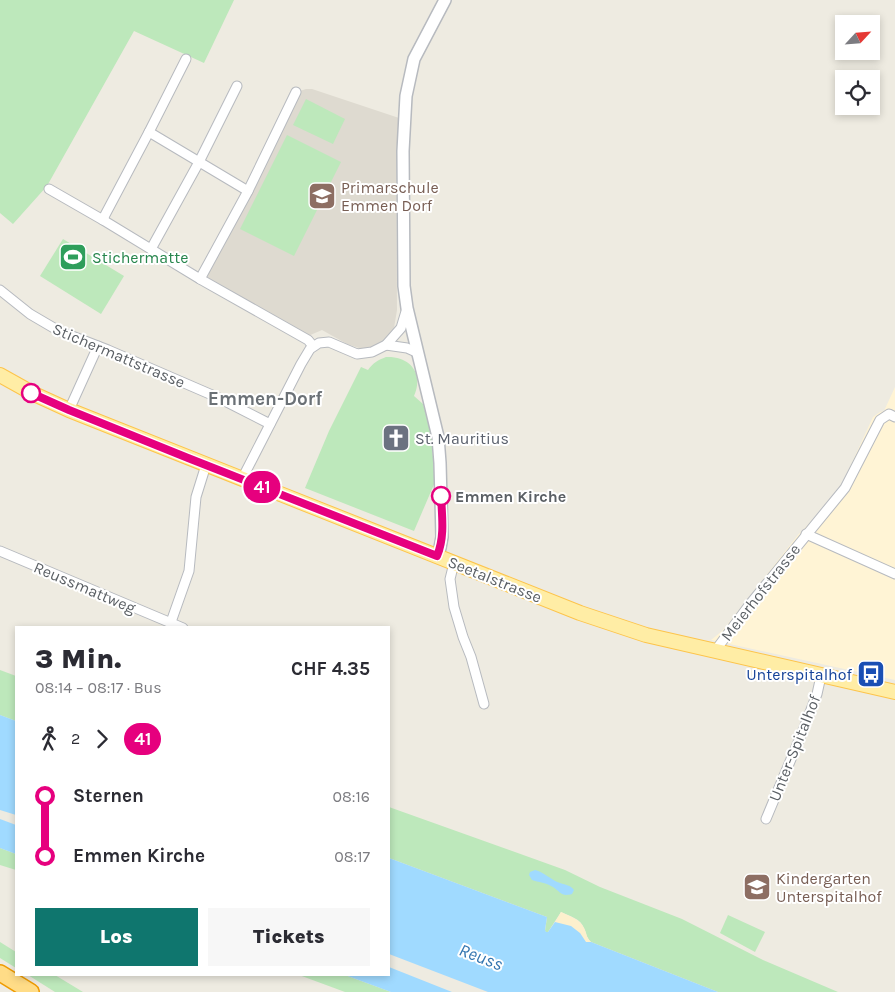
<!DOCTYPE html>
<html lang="de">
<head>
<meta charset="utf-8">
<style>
  body { margin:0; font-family:Karla,sans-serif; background:#f7f7f7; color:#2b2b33; height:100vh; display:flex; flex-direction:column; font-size:19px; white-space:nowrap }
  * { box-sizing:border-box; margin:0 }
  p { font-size:16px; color:#7c7c81 }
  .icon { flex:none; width:28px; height:28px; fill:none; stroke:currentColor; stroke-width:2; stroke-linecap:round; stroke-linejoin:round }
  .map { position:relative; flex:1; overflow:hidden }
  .side { position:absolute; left:15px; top:626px; width:375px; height:350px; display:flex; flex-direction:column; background:#fff; border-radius:0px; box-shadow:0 2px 8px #0003 }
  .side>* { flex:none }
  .badge { padding:0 10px; border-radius:16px; font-size:18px; line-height:32px }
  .needle { width:32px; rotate:64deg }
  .controls { position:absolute; left:835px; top:15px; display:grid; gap:10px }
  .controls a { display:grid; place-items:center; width:45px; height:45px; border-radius:0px; background:#fff; box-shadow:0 2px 8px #0003; font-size:25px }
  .map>.badge { position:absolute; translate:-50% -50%; box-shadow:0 0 0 2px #fff }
  .legs { display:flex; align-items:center; gap:8px; height:55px; padding:0 20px; font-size:16px }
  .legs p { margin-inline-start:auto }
  .summary { display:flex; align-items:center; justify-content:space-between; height:85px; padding:0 20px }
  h1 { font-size:28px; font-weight:800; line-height:38px }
  .button { display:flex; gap:10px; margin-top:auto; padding:10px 20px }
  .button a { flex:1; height:58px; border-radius:0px; background:#0f766e; color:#fff; font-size:20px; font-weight:800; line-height:58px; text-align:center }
  .button a+a { background:#f7f7f7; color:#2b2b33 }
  ul { padding:0 20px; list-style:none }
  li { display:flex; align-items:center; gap:18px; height:60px; font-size:19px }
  li i { display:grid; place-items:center; width:8px; height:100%; margin:0 6px; background:currentColor }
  li i::after { content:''; width:12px; height:12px; margin:-6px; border:4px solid; border-radius:50%; background:#fff }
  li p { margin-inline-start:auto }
  li:first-child i { background:linear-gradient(#0000 50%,currentColor 0) }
  li:last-child i { background:linear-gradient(currentColor 50%,#0000 0) }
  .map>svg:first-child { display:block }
</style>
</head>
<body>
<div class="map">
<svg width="895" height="992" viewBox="0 0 895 992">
  <rect width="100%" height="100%" fill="#eeebe1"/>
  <polygon fill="#fff4d5" points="895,387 895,680 711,640 716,636 723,630 798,535 830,501 843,482 873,417 880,412 884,411"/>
  <polygon fill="#dedad0" points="306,89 312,89 399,118 396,156 397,310 394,328 385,339 376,346 362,349 347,344 322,330 308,336 205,279 300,91"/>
  <g fill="#bde8bb">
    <polygon points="0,0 234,0 204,63 134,31 47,186 13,224 0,213"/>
    <polygon points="306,99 345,119 333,144 293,125"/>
    <polygon points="287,135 341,162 294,256 240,229"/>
    <polygon points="63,239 124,276 101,314 40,276"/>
    <path d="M386 357C410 356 424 373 414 396L423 404 431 433 435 482 414 531 305 488 329 431 361 367 368 370C373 363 378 360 386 357Z"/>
    <polygon points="0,670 16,676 16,721 0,715"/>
    <path d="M389 807 565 870 600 887 682 919 763 960 838 992H718L591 942C586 937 587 934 584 928 581 919 570 916 561 912L548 932H546L545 931 547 917 389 858Z"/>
    <polygon points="0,848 16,854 16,870 0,865"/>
    <polygon points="728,915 765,932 755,952 720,933"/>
    <polygon points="0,942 16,952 16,968 0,958"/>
    <polygon points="28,975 55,975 83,992 55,992"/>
    <polygon points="299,975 345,975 391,992 345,992"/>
  </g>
  <path fill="#fdf0cd" d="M561 912C569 916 580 919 584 928 587 934 586 937 591 942H586L580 933 555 922Z"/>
  <g fill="#a0daff">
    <polygon points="0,715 16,721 16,815 0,810"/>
    <polygon points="0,819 16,825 16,854 0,848"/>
    <polygon points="389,858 547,917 545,930 546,932 548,932 555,922 571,926 580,933 586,942 591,942 718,992 488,992 389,954"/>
    <path d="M535 870C544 872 551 880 560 883 566 885 570 885 574 890L572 894C561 897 561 892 553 887 547 883 538 882 532 880L529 875 530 872Z"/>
    <polygon points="389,967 452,992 391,992 345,975 389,975"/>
  </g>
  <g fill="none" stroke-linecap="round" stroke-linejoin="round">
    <g stroke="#b7babf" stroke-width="11">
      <g id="minor">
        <polyline points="149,132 248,191"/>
        <polyline points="49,189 103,220 200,279 308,340 313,346"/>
        <polyline points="103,220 105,215 149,132 186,59"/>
        <polyline points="151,249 199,162 237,86"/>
        <polyline points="200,279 248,191 296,92"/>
        <polyline points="0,290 30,314 59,331 108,350 219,398 270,424"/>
        <polyline points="386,345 407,348 418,353"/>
        <polyline points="69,410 98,346"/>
        <polyline points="242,479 301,364 310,349 319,343 329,342 357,354 372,352 386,345 401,328 407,308"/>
        <polyline points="806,534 895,574"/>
        <polyline points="0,551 183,628"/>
        <polyline points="454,563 450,579 454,607 463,637 471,657 484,704"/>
        <polyline points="171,622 189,571 196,497 206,465"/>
        <polyline points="715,651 750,604 845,488 880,420 889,414 895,417"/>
        <polyline points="766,819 804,728 817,694 821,676"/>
      </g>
    </g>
    <g stroke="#b7babf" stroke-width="14">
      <polyline id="tertiary" points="437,556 440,548 442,537 440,463 438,437 407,308 404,286 403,151 406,96 414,59 445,0"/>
    </g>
    <g stroke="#fdc44b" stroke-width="16">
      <polyline id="primary" points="0,375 34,394 69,410 580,613 646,635 895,692"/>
    </g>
    <g stroke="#ef9b00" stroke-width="18">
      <polyline id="motorway" points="0,973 31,992"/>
    </g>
    <use href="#minor" stroke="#fff" stroke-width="9"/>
    <use href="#tertiary" stroke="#fff" stroke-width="11"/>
    <use href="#primary" stroke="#ffeda5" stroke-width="14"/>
    <use href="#motorway" stroke="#ffdc87" stroke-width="15"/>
  </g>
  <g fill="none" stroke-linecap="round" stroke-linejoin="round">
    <g stroke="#fff" stroke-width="11">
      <path id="line-1" d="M31 393 69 410 188 458 437 556C445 537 442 516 441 496"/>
    </g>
    <use href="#line-1" stroke="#e6007e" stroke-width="8"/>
  </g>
  <defs>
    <g id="school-square" transform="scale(1.4375)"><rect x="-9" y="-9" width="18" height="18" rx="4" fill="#8d6e63" stroke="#fff"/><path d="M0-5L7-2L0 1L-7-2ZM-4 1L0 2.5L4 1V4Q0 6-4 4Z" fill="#fff"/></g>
    <g id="stadium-square" transform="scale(1.4375)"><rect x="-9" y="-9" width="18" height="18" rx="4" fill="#2e9e5b" stroke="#fff"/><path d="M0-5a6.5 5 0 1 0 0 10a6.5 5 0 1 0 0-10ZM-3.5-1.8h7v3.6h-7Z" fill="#fff"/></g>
    <g id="church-square" transform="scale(1.4375)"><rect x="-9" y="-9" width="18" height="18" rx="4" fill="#6b7280" stroke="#fff"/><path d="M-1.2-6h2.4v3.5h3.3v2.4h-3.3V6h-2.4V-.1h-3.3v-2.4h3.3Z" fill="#fff"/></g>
    <g id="bus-square" transform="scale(1.4375)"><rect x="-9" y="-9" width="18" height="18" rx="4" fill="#1a4fb4" stroke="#fff"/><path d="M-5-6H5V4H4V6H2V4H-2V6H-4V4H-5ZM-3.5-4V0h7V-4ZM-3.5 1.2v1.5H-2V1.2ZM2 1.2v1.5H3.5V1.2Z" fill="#fff"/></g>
  </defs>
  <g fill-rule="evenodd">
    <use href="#school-square" x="322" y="196"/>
    <use href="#stadium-square" x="73" y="257"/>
    <use href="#church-square" x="396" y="438"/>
    <use href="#bus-square" x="871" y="674"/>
    <use href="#school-square" x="757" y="887"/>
  </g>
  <g fill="#fff" stroke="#e6007e" stroke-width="2.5">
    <circle cx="31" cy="393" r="9"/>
    <circle cx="441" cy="496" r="9"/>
  </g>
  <g text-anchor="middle" stroke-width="4" stroke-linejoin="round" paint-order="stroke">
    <g font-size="16" fill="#785e54" stroke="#fff" text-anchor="start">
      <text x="341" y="193">Primarschule<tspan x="341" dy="18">Emmen Dorf</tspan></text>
      <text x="776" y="884">Kindergarten<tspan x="776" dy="18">Unterspitalhof</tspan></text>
    </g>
    <g font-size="16" fill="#27864d" stroke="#fff" text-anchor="start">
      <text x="92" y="263">Stichermatte</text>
    </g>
    <g font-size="16" fill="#5a5f64" stroke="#fff">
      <text transform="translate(119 355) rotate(23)" y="6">Stichermattstrasse</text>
      <text transform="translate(495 579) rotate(22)" y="6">Seetalstrasse</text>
      <text transform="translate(85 587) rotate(23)" y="6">Reussmattweg</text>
      <text transform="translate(760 592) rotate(-52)" y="6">Meierhofstrasse</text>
      <text transform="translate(794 748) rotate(-68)" y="6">Unter-Spitalhof</text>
    </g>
    <g font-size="16" fill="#5b616d" stroke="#fff" text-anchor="start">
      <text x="415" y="444">St. Mauritius</text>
    </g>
    <g font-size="16" font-weight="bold" fill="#5a5f64" stroke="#fff" text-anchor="start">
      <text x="455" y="502">Emmen Kirche</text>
    </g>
    <g font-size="16" fill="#164399" stroke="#fff" text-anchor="end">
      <text x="852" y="680">Unterspitalhof</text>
    </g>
    <g font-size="18" font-style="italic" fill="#3375b0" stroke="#fff">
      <text transform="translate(481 957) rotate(21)" y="6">Reuss</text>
    </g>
    <g font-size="19" font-weight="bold" fill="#6b7176" stroke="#fff">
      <text x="265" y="405">Emmen-Dorf</text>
    </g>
  </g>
</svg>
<div class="controls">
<a><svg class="needle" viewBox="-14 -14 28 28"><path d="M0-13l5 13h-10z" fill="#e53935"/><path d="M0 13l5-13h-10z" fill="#7c7c81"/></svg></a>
<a><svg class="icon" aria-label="locate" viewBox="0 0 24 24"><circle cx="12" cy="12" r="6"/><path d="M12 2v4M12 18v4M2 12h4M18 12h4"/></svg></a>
</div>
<b class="badge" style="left:262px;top:487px;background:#e6007e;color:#fff">41</b>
<section class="side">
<div class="summary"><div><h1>3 Min.</h1><p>08:14 – 08:17 · Bus</p></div><b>CHF 4.35</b></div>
<div class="legs"><svg class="icon" aria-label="walk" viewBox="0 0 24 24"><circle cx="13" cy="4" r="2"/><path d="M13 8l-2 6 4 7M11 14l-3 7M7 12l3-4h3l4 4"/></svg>2<svg class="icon" aria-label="forward" viewBox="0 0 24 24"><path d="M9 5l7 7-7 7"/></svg><b class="badge" style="background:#e6007e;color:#fff">41</b></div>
<ul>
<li><i style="color:#e6007e"></i><b>Sternen</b><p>08:16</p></li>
<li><i style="color:#e6007e"></i><b>Emmen Kirche</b><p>08:17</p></li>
</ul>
<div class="button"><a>Los</a><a>Tickets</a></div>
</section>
</div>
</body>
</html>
